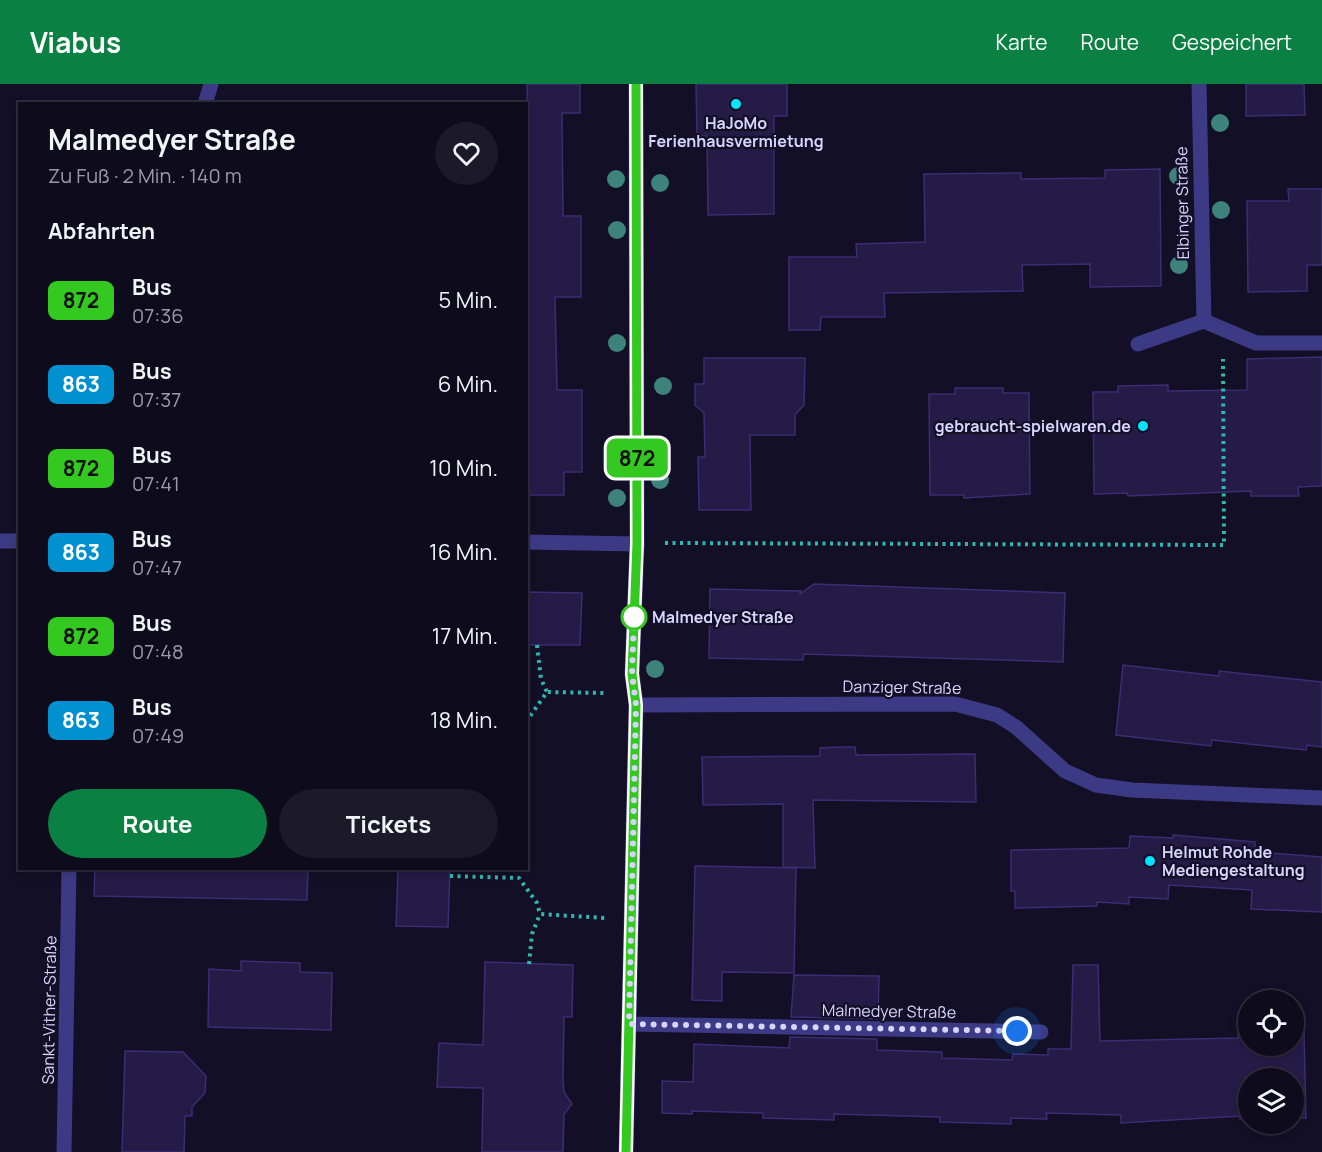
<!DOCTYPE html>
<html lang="de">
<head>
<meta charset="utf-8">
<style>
  body { margin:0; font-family:Manrope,sans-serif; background:#1c1929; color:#f1f3f6; height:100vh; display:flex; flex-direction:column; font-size:22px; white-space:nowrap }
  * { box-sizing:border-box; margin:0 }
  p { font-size:20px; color:#9b9ba3 }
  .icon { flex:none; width:33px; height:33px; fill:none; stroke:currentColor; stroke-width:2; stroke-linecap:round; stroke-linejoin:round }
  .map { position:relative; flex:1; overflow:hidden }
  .panel { position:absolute; left:18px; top:18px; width:510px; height:768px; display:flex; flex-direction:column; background:#0e0b1c; border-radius:0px; box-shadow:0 3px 9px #0003,0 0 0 2px #2e2b3b }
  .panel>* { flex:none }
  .badge { padding:0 12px; border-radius:9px; font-size:21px; line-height:39px }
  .fabs { position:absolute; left:1238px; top:906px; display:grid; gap:12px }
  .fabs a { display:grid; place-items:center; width:66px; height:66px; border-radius:50%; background:#0e0b1c; box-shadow:0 3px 9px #0003,0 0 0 2px #2e2b3b; font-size:30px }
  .you { position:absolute; width:30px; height:30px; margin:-15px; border:4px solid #fff; border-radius:50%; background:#1a73e8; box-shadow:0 0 0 9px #1a73e833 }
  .map>.badge { position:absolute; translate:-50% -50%; box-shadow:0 0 0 3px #fff }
  h2 { padding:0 30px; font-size:22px; line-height:54px }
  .round { display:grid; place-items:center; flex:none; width:63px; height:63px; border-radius:32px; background:#1c1929 }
  .overview { display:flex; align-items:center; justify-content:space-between; height:102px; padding:0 30px }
  h1 { font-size:28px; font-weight:700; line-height:45px }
  .cta { display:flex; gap:12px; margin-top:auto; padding:12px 30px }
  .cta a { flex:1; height:69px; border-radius:36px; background:#0b8043; color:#fff; font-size:24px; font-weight:700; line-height:69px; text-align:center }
  .cta a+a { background:#1c1929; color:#f1f3f6 }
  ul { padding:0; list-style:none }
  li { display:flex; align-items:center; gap:18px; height:84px; padding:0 30px }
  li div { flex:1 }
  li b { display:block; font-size:22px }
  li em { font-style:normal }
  li .badge { min-width:66px; font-weight:700; text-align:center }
  header { display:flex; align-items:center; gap:36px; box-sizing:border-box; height:84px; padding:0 30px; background:#0b8043; color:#fff }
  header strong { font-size:28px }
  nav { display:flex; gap:33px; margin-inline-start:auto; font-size:21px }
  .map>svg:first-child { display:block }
</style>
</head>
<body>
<header>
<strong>Viabus</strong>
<nav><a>Karte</a><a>Route</a><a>Gespeichert</a></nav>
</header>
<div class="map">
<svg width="1322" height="1068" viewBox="0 0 1322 1068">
  <rect width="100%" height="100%" fill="#130f26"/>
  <g fill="#241b47" stroke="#3b2d73" stroke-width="1.5">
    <polygon points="527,0 580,0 580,29 562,29 563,132 581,132 581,213 555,213 557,306 582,306 582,388 564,388 564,411 528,411 526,150 529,83"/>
    <polygon points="696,0 787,0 787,32 774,32 774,130 708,131 707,52 697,52"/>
    <polygon points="1246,0 1304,0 1305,31 1246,32"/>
    <polygon points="1160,85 1161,202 1090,203 1090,180 1022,181 1023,207 884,209 885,233 821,233 820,246 789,246 789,173 857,173 856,160 925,158 924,90 1021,89 1021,95 1105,94 1105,86"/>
    <polygon points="1288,105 1322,105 1322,181 1307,181 1307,207 1248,208 1247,117 1289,117"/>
    <polygon points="1322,273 1322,402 1298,403 1299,412 1251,412 1251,407 1128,412 1127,409 1094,410 1093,308 1118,308 1118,302 1168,301 1168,307 1247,306 1247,275"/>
    <polygon points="704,274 805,274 804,321 795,331 795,351 750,351 751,426 699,426 698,373 705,373 704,329 695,321 695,300 704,300"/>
    <polygon points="955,304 1003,304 1003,309 1029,309 1030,410 964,414 964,411 930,411 929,310 955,310"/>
    <polygon points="814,500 1065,509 1063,578 804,570 803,576 709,574 710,505 801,507 800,510"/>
    <polygon points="526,508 582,509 580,561 526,561"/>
    <polygon points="1123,581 1219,592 1219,587 1322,598 1322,663 1307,661 1306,666 1212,656 1211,662 1116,651"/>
    <polygon points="838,663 855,663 856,671 975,670 976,718 813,716 815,784 783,783 783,720 703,721 702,673 820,672 820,664"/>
    <polygon points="1173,751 1255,758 1255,768 1322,773 1322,828 1251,825 1252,806 1169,801 1168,815 1129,813 1129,820 1097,818 1097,822 1015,824 1015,807 1011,807 1011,766 1129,764 1130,752 1173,754"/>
    <polygon points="695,782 796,784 794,889 722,888 722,917 692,916"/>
    <polygon points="95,784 308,784 307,816 94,812"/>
    <polygon points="398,784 450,784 448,843 396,842"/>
    <polygon points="241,877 300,879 300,888 332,889 331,946 208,943 209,885 241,887"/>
    <polygon points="485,878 573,881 572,933 564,933 563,997 564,1008 572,1020 564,1030 563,1068 482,1068 483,1004 437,1003 439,959 483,961"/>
    <polygon points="1073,881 1098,881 1100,957 1238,954 1238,949 1248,949 1248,962 1293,962 1293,948 1304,948 1306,1034 1293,1034 1293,994 1248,994 1248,1035 1240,1035 1240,1032 1121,1039 1121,1031 1046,1029 1047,1035 1011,1034 1011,1040 940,1038 940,1033 834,1030 834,1036 763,1034 763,1029 692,1027 692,1030 662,1029 662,997 693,998 694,960 789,964 790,953 877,955 877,966 942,968 942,974 1012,976 1013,970 1048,971 1048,965 1071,965"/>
    <polygon points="794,891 879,892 878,935 791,933"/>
    <polygon points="125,967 183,968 206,992 205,1009 192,1023 192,1032 185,1032 184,1068 122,1068"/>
  </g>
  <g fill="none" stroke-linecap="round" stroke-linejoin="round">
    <g stroke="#2fb8b0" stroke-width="4" stroke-dasharray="3 4.5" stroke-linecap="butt">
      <polyline points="665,459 1224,461 1223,275"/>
      <polyline points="537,561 541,595 547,608"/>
      <polyline points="526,638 547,608 606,609"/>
      <polyline points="450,792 519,794 537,819 540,830 605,834"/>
      <polyline points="529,880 532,850 540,830"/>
    </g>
    <g stroke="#3d3a85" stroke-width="15">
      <polyline points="1199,0 1204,237 1256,259 1322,259"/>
      <polyline points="205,20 211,0"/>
      <polyline points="1138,260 1204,237"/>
      <polyline points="0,457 20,457"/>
      <polyline points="526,458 637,460"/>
      <polyline points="636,621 955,620 997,631 1016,643 1065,687 1096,701 1132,706 1322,714"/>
      <polyline points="629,940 1041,948"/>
      <polyline points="64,1068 69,784"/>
      <polyline points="626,1068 636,621 632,590 637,460 636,0"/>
    </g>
  </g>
  <g fill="#3d827b">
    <circle cx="1220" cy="39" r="9"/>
    <circle cx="1178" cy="92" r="9"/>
    <circle cx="616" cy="95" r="9"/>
    <circle cx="660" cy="99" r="9"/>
    <circle cx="1221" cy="126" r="9"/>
    <circle cx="617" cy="146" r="9"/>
    <circle cx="1179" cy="181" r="9"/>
    <circle cx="617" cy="259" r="9"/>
    <circle cx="663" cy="302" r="9"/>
    <circle cx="660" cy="396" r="9"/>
    <circle cx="617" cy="414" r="9"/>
    <circle cx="655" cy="585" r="9"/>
  </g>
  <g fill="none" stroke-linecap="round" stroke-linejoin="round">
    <g stroke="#fff" stroke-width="14">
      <polyline id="line" points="626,1068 636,621 632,590 637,459 636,0"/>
    </g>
    <use href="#line" stroke="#33c920" stroke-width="9"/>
    <polyline stroke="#d9d4ff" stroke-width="6" stroke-dasharray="0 10.8" points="634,533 632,590 636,621 629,940 1017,947"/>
  </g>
  <g fill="#00e5ff" stroke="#130f26" stroke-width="2">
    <circle cx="736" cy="20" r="6"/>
    <circle cx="1143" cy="342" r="6"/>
    <circle cx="1150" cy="777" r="6"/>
  </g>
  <circle fill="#fff" stroke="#33c920" stroke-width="3" cx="634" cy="533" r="12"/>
  <g text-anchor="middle" stroke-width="4.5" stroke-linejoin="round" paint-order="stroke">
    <g font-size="16" font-weight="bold" fill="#d9d4ff" stroke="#130f26">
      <text x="736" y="45">HaJoMo<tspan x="736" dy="18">Ferienhausvermietung</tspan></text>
      <text x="1131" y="348" text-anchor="end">gebraucht-spielwaren.de</text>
      <text x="1162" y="774" text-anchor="start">Helmut Rohde<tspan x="1162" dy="18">Mediengestaltung</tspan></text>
    </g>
    <g font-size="16" fill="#d9d4ff" stroke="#130f26">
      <text transform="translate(1182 119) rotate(-91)" y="6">Elbinger Straße</text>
      <text transform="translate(902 603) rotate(1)" y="6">Danziger Straße</text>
      <text transform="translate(49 926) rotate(-89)" y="6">Sankt-Vither-Straße</text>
      <text transform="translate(889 927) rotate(1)" y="6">Malmedyer Straße</text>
    </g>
    <g font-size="16" font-weight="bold" fill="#d9d4ff" stroke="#130f26" text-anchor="start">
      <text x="652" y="539">Malmedyer Straße</text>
    </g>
  </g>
</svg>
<div class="fabs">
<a><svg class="icon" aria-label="locate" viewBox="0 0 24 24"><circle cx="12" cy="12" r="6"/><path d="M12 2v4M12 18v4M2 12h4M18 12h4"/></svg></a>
<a><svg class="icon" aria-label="layers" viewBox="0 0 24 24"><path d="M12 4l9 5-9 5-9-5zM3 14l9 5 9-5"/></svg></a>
</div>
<div class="you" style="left:1017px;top:947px"></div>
<b class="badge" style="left:637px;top:374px;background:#33c920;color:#111">872</b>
<section class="panel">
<div class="overview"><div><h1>Malmedyer Straße</h1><p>Zu Fuß · 2 Min. · 140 m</p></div><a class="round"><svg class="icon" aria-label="heart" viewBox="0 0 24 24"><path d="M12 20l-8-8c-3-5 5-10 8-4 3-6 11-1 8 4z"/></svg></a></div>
<h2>Abfahrten</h2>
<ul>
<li><span class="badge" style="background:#33c920;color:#111">872</span><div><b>Bus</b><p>07:36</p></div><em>5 Min.</em></li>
<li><span class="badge" style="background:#0090d0;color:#fff">863</span><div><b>Bus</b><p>07:37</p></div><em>6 Min.</em></li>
<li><span class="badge" style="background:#33c920;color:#111">872</span><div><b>Bus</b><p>07:41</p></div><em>10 Min.</em></li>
<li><span class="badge" style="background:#0090d0;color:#fff">863</span><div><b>Bus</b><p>07:47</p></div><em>16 Min.</em></li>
<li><span class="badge" style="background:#33c920;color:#111">872</span><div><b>Bus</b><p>07:48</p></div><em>17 Min.</em></li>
<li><span class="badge" style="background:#0090d0;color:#fff">863</span><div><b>Bus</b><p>07:49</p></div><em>18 Min.</em></li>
</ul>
<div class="cta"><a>Route</a><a>Tickets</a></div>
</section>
</div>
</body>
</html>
